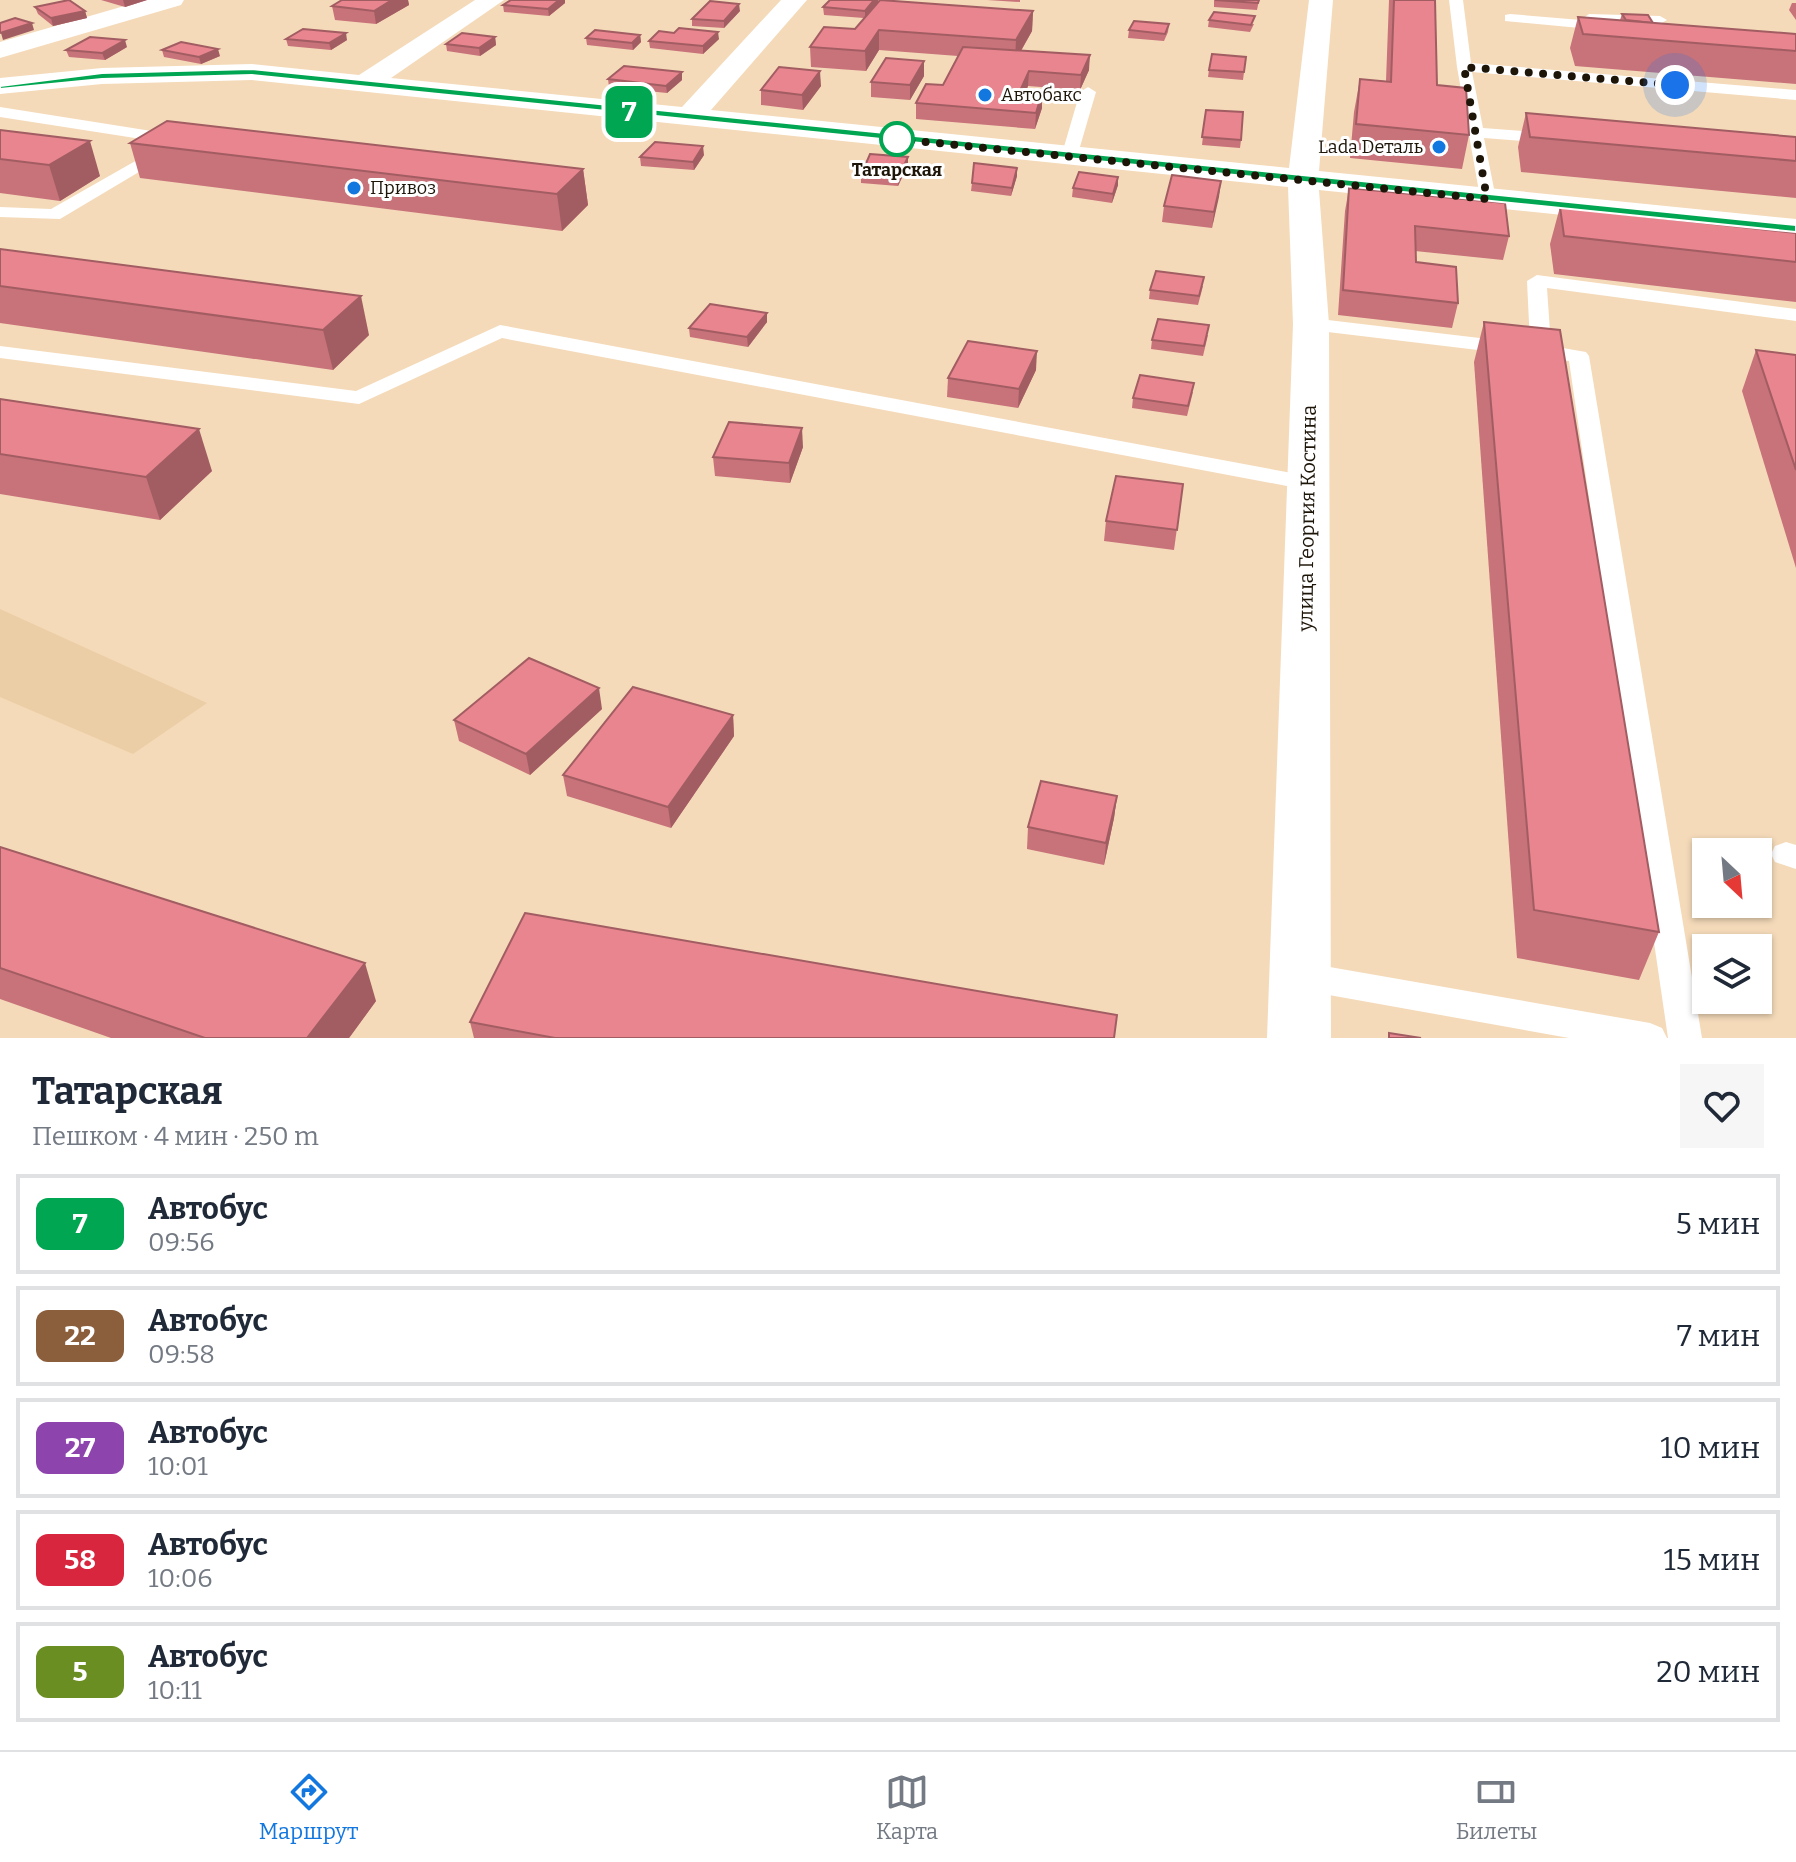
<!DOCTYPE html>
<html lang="ru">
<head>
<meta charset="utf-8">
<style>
  body { margin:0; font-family:Bitter,serif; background:#f6f6f7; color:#1f2937; height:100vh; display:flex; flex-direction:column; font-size:30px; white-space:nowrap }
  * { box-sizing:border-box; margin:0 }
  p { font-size:26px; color:#747a83 }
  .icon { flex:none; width:44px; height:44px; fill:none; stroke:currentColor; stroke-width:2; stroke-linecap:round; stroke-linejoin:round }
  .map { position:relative; height:1038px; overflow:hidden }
  .details { display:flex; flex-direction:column; background:#fff; flex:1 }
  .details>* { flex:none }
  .badge { padding:0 16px; border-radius:12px; font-size:28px; line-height:52px }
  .needle { width:52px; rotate:154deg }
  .controls { position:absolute; left:1692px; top:838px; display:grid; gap:16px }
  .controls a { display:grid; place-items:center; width:80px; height:80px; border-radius:0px; background:#fff; box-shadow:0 2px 6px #0004; font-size:40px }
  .you { position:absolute; width:40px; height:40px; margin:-20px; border:6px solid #fff; border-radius:50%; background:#1a73e8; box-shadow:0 0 0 12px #1a73e833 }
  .map>.badge { position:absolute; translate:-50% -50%; box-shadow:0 0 0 4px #fff }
  .round { display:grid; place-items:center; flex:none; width:84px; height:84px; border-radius:0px; background:#f6f6f7 }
  .overview { display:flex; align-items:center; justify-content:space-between; height:136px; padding:0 32px }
  h1 { font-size:38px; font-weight:700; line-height:60px }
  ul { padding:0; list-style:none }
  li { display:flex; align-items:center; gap:24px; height:100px; margin:0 16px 12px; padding:0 16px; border:4px solid #e0e1e3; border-radius:0px }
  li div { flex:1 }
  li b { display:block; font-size:30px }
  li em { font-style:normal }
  li .badge { min-width:88px; font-weight:700; text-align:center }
  .dock { display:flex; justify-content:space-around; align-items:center; height:112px; border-top:2px solid #e0e1e3; background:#fff; font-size:22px; color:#747a83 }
  .dock a { display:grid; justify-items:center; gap:4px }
  .dock .current { color:#1377e0 }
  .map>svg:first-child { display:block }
</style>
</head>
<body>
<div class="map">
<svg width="1796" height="1038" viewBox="0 0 1796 1038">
  <rect width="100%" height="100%" fill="#f4dab9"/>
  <polygon fill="#eccea6" points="0,609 207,703 133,754 0,697"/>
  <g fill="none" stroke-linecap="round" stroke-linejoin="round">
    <g fill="#fff" fill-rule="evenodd">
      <polygon points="1449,0 1463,0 1471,63 1796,90 1796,100 1472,72 1483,128 1550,133 1558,138 1550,143 1484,138 1496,199 1487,204 1481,203 1457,67"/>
      <polygon points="1510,14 1581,20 1589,14 1660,16 1667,20 1660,24 1593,22 1594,27 1606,35 1599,39 1583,33 1580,28 1505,21 1505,15"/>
      <polygon points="1088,87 1096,92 1077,157 1075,161 1063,161 1061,157 1080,92"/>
      <polygon points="0,107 183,136 191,141 60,219 0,217 0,207 51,209 167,143 0,117"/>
      <polygon points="1537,275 1796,309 1796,321 1547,288 1551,346 1586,352 1589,356 1702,1038 1668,1038 1569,361 1311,330 1301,324 1311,318 1530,344 1527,281"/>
      <polygon points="500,325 1308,476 1316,478 1320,483 1316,488 1308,490 502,338 359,404 0,358 0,346 356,391"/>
      <polygon points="1786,842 1796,845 1796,869 1775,862 1771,854 1775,846"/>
      <polygon points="1301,962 1650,1023 1662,1028 1667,1038 1569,1038 1301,990 1289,986 1284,976 1289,966"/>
    </g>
    <g fill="#fff" fill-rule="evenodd">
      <polygon points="145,0 184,0 181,5 0,58 0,42"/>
      <polygon points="475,0 504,0 391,78 682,107 781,0 807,0 711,110 1289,168 1309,0 1333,0 1319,171 1796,219 1796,239 1319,190 1329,324 1331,1038 1267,1038 1293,324 1288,187 252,80 102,84 0,94 0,78 102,68 252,64 359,75"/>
    </g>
  </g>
  <g fill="#c8727a">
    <polygon points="101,0 147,0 125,7"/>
    <polygon points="342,0 408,0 409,5 376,24 335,20 332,6"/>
    <polygon points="511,0 565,0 565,3 549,16 504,12 503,5"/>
    <polygon points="987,0 1020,0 1020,2"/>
    <polygon points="1214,0 1259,0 1257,10 1214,7"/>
    <polygon points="1389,0 1435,0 1437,85 1469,135 1462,169 1350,158 1354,112 1360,79 1386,81"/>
    <polygon points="878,2 1033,11 1032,31 1021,51 1089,70 1080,90 1028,86 1026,92 1042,108 1035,129 916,119 916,103 943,85 958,56 879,50 866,71 811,67 810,47 855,29 864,18 824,15 823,7"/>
    <polygon points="1792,3 1796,3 1796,20 1789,10"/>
    <polygon points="35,7 85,11 87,18 53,26 38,14"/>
    <polygon points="740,11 724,28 692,26 692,19"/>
    <polygon points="1622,14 1653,23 1796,34 1796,84 1575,66 1570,48 1578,17 1620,20"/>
    <polygon points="1209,20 1254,24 1250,32 1208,27"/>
    <polygon points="1169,24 1168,32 1164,41 1128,38 1129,30"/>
    <polygon points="640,35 641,42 633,50 587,45 586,38"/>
    <polygon points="495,37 496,45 480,56 447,51 446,44"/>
    <polygon points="286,39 347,40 331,50 288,46"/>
    <polygon points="719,39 703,54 650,48 649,41"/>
    <polygon points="127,47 105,60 69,57 66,50"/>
    <polygon points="162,50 220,56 201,64 164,57"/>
    <polygon points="1246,57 1243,80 1208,77 1209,70"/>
    <polygon points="924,76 910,100 871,97 871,82"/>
    <polygon points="608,79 682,80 667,93 609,87"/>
    <polygon points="821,86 803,110 761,105 761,90"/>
    <polygon points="1206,110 1241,140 1240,148 1202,145"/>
    <polygon points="1526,113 1796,137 1796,198 1521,172 1518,147"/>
    <polygon points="0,130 100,176 60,201 0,193"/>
    <polygon points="130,143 583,169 588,205 562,231 140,178"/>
    <polygon points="704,155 694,170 641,166 640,157"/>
    <polygon points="908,157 908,165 898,186 861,183 861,175"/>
    <polygon points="1017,176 1011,196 971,191 972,183"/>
    <polygon points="1118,177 1118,185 1112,203 1072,197 1073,188"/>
    <polygon points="1221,181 1212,228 1162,222 1164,206"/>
    <polygon points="1349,188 1509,236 1503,260 1415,251 1416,262 1458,303 1452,328 1338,315 1345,211"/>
    <polygon points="1560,207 1796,233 1796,302 1554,274 1550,244"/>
    <polygon points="0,249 369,335 333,370 0,323"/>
    <polygon points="1203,286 1198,305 1149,299 1150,290"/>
    <polygon points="767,313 767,322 748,347 690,337 689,328"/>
    <polygon points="1484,322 1659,932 1639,980 1517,958 1474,362"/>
    <polygon points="1208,335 1203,356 1151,349 1152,340"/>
    <polygon points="1756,350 1796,355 1796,568 1742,391"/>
    <polygon points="1036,370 1018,408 947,397 948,378"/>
    <polygon points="1193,392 1187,416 1132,408 1133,398"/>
    <polygon points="0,399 212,471 160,520 0,494"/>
    <polygon points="803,447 790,483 715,476 713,457"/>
    <polygon points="1183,484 1174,550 1104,541 1106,521"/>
    <polygon points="602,709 530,775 459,741 454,720"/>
    <polygon points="733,715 734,736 671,828 567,796 563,775"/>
    <polygon points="1117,796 1114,818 1104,865 1027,849 1028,827"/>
    <polygon points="0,847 376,1001 349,1038 111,1038 0,999"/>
    <polygon points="470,1022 1114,1038 474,1038"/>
  </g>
  <g fill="#a25d63">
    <polygon points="123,0 147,0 125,7"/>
    <polygon points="392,0 408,0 409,5 376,24 374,11"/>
    <polygon points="559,0 565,0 565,3 549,16 548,9"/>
    <polygon points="874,0 878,0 878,2 865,18 865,11"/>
    <polygon points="739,4 740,11 724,28 724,21"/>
    <polygon points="85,11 87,18 53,26 51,18"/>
    <polygon points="1033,11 1032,31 1015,61 1016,40"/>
    <polygon points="32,23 34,30 3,40 1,33"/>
    <polygon points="879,30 879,50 866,71 865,51"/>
    <polygon points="718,32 719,39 703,54 703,46"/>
    <polygon points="346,33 347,40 331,50 329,43"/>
    <polygon points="640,35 641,42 633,50 632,43"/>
    <polygon points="495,37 496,45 480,56 479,48"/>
    <polygon points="125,40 127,47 105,60 102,53"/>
    <polygon points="218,49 220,56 201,64 199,57"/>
    <polygon points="1090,55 1089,70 1080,90 1081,75"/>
    <polygon points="924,61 924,76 910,100 910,85"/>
    <polygon points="820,71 821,86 803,110 802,95"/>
    <polygon points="1029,71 1028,86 1019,106 1020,91"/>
    <polygon points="682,72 682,80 667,93 666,86"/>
    <polygon points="1042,93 1042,108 1035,129 1036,113"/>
    <polygon points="90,141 100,176 60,201 49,165"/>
    <polygon points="703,146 704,155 694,170 693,162"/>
    <polygon points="908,157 908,165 898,186 898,178"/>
    <polygon points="1017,168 1017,176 1011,196 1012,188"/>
    <polygon points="583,169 588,205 562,231 557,194"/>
    <polygon points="1118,177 1118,185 1112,203 1113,194"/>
    <polygon points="1221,181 1219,197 1212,228 1214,212"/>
    <polygon points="361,296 369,335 333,370 323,330"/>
    <polygon points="767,313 767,322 748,347 747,337"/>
    <polygon points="1037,351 1036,370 1018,408 1019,389"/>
    <polygon points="802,428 803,447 790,483 789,463"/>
    <polygon points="199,429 212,471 160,520 146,477"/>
    <polygon points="599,688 602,709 530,775 526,754"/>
    <polygon points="733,715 734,736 671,828 668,807"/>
    <polygon points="1117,796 1114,818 1104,865 1106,843"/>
    <polygon points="365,963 376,1001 349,1038 307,1038"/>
  </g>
  <g fill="#e8858e" stroke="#a25d63" stroke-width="2">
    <polygon points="69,0 85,11 51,18 35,7"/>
    <polygon points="342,0 392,0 374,11 332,6"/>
    <polygon points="511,0 559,0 548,9 503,5"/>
    <polygon points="830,0 874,0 865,11 823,7"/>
    <polygon points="880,0 1033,11 1016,40 879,30 865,51 810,47 824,27 855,29"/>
    <polygon points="1215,0 1259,0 1258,3"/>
    <polygon points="1394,0 1435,0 1437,85 1466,88 1469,135 1356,124 1360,79 1391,82"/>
    <polygon points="710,1 739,4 724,21 692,19"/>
    <polygon points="1214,12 1255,16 1251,25 1209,20"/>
    <polygon points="1622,14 1648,15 1653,23 1626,20"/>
    <polygon points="1578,17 1796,34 1796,51 1583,34"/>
    <polygon points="15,18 32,23 0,33 0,23"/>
    <polygon points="1134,21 1169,24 1165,34 1129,30"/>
    <polygon points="679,28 718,32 703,46 649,41 659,31 674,33"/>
    <polygon points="303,29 346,33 329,43 286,39"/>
    <polygon points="595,30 640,35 632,43 586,38"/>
    <polygon points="462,33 495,37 479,48 446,44"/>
    <polygon points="90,37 125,40 102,53 66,50"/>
    <polygon points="181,42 218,49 199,57 162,50"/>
    <polygon points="963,47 1090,55 1081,75 1029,71 1020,91 1042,93 1036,113 916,103 926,84 943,85"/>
    <polygon points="1212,54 1246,57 1244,72 1209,70"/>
    <polygon points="886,58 924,61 910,85 871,82"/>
    <polygon points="624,66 682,72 666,86 608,79"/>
    <polygon points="779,67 820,71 802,95 761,90"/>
    <polygon points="1206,110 1243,112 1241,140 1202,137"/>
    <polygon points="1526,113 1796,137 1796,161 1530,137"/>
    <polygon points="167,121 583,169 557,194 130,143"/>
    <polygon points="0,130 90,141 49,165 0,159"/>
    <polygon points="655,142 703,146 693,162 640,157"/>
    <polygon points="870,154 908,157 898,178 861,175"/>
    <polygon points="974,163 1017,168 1012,188 972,183"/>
    <polygon points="1079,172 1118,177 1113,194 1073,188"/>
    <polygon points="1172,175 1221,181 1214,212 1164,206"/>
    <polygon points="1349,188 1505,203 1509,236 1415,226 1416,262 1456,267 1458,303 1343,290"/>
    <polygon points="1560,207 1796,233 1796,262 1564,236"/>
    <polygon points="0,249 361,296 323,330 0,286"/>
    <polygon points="1156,271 1204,277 1199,296 1150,290"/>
    <polygon points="710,304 767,313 747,337 689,328"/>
    <polygon points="1158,319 1209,325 1204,346 1152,340"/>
    <polygon points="1484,322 1560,330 1659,932 1534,910"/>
    <polygon points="968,341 1037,351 1019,389 948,378"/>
    <polygon points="1756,350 1796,355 1796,470"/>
    <polygon points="1140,375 1194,383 1188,406 1133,398"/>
    <polygon points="0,399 199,429 146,477 0,454"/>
    <polygon points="729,422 802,428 789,463 713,457"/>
    <polygon points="1116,476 1183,484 1177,530 1106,521"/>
    <polygon points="529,658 599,688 526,754 454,720"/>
    <polygon points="633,687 733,715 668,807 563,775"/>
    <polygon points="1041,781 1117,796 1106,843 1028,827"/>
    <polygon points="0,847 365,963 307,1038 205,1038 0,968"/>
    <polygon points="525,913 1117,1015 1114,1038 555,1038 470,1022"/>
    <polygon points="1389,1033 1421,1038 1389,1038"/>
  </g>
  <polygon fill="#00a651" stroke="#fff" stroke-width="2" points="252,69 1796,225 1796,232 252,75 102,79 0,89 0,86 102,73"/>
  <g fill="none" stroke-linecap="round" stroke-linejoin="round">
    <polyline stroke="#1e1509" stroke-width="8" stroke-dasharray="0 14.4" points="897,139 1487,199 1464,67 1675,85"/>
  </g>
  <g fill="#1377e0" stroke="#fff" stroke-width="3">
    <circle cx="985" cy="95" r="8"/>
    <circle cx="1439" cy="147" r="8"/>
    <circle cx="354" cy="188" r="8"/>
  </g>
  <circle fill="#fff" stroke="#00a651" stroke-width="4" cx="897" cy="139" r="16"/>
  <g text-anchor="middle" stroke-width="6" stroke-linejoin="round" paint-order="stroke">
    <g font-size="18" fill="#1e1509" stroke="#fff" text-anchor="start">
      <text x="1001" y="101">Автобакс</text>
      <text x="1423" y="153" text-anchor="end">Lada Dеталь</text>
      <text x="370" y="194">Привоз</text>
    </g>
    <g font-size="18" font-weight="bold" fill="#1e1509" stroke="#fff">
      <text x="897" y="176">Татарская</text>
    </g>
    <g font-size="20" fill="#1e1509" stroke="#fff">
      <text transform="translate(1307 518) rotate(-89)" y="7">улица Георгия Костина</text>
    </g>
  </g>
</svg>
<div class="controls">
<a><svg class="needle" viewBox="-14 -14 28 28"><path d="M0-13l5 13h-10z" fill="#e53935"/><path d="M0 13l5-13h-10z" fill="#747a83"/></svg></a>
<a><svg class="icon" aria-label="layers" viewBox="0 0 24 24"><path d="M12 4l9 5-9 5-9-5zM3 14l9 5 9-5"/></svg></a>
</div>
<div class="you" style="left:1675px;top:85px"></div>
<b class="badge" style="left:629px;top:112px;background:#00a651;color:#fff">7</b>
</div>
<section class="details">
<div class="overview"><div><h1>Татарская</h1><p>Пешком · 4 мин · 250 m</p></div><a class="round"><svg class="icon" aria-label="heart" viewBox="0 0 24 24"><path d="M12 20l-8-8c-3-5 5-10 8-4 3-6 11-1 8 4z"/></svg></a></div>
<ul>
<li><span class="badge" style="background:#00a651;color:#fff">7</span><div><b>Автобус</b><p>09:56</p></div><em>5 мин</em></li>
<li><span class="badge" style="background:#8b5e3c;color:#fff">22</span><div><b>Автобус</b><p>09:58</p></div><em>7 мин</em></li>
<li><span class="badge" style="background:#8e44ad;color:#fff">27</span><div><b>Автобус</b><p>10:01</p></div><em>10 мин</em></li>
<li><span class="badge" style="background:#d7263d;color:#fff">58</span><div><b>Автобус</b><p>10:06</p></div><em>15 мин</em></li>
<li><span class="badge" style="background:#6b8e23;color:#fff">5</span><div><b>Автобус</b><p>10:11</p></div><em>20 мин</em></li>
</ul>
</section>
<nav class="dock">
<a class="current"><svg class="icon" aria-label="directions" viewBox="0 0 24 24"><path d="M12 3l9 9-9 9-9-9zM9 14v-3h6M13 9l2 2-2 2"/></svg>Маршрут</a>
<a><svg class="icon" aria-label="map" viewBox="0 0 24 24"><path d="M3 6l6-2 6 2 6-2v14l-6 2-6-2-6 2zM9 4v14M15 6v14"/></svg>Карта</a>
<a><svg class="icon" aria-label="tickets" viewBox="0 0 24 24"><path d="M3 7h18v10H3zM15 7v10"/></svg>Билеты</a>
</nav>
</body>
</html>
